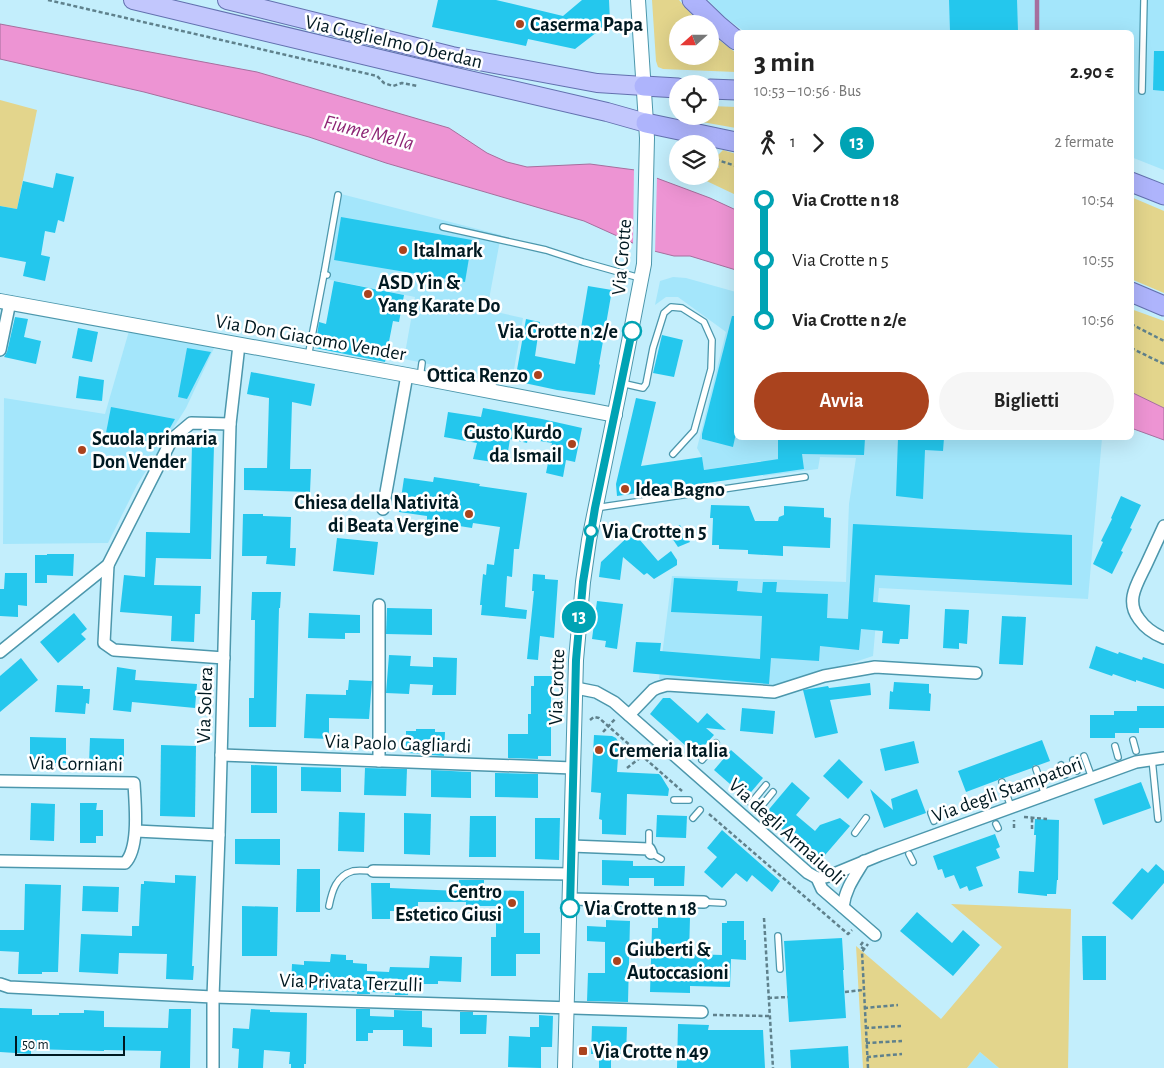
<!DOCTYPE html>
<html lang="it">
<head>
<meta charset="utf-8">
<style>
  body { margin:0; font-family:"Alegreya Sans",sans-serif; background:#f6f6f6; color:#222; height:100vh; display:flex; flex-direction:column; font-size:19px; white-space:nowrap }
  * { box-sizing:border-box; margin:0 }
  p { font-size:16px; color:#767676 }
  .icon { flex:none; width:28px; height:28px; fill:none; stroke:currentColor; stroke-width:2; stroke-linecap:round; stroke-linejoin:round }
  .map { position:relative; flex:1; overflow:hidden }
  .drawer { position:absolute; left:734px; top:30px; width:400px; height:410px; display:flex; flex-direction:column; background:#fff; border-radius:8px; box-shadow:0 5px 20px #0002 }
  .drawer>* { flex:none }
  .badge { padding:0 10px; border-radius:16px; font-size:18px; line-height:32px }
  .needle { width:32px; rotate:249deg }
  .buttons { position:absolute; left:669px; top:15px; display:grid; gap:10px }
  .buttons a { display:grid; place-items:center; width:50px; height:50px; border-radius:50%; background:#fff; box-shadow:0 5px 20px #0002; font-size:25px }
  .scale { position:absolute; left:15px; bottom:12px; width:110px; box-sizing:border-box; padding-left:5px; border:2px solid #001921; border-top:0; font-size:14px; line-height:18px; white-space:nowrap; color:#001921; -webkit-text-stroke:4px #fff; paint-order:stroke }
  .map>.badge { position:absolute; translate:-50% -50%; box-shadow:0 0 0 2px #fff }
  .legs { display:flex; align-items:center; gap:8px; height:55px; padding:0 20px; font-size:16px }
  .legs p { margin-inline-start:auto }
  .head { display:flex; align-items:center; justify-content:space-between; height:85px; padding:0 20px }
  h1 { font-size:28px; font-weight:700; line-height:38px }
  .action { display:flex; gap:10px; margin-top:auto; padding:10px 20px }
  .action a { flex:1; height:58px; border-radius:30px; background:#aa431e; color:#fff; font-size:20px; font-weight:700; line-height:58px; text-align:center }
  .action a+a { background:#f6f6f6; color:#222 }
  ul { padding:0 20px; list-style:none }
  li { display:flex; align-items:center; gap:18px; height:60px; font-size:19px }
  li i { display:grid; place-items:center; width:8px; height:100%; margin:0 6px; background:currentColor }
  li i::after { content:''; width:12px; height:12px; margin:-6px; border:4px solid; border-radius:50%; background:#fff }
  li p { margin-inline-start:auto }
  li:first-child i { background:linear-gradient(#0000 50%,currentColor 0) }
  li:last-child i { background:linear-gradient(currentColor 50%,#0000 0) }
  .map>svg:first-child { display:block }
</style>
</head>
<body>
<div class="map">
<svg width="1164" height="1068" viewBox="0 0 1164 1068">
  <rect width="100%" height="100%" fill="#c3eefc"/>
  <g fill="#a4e6fb">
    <polygon points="708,0 1164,0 1164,170 1131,157 1131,32 745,32 723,16"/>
    <polygon points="341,194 501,235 487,310 523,318 512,381 404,359 415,297 326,279"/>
    <polygon points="673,277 686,278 736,292 736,438 1102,438 1088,599 879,588 873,656 773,689 659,679 672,576 846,582 849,504 856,458 820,457 818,469 763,476 761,461 704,470 702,457 697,448 726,332 678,297 666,297 655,305 660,281"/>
    <polygon points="129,331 215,346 186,408 137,485 108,543 3,544 4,398 105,414"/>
    <polygon points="980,1052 999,1068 967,1068"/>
  </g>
  <g fill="#e3d58c">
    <polygon points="652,0 679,0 700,24 678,24 678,56 710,56 710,33 736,53 736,72 663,69 658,67 656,61"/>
    <polygon points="0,100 37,110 17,209 0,206"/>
    <polygon points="710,106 736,107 736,128 685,119 685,116 710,116"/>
    <polygon points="723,150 736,154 736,195 696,176 710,176 710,163 719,168 716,157"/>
    <polygon points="1131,197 1164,211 1164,293 1131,279"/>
    <polygon points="1131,309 1164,321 1164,408 1131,392"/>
    <polygon points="951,904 1071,909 1068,1068 999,1068 980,1052 967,1068 863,1068 856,946 941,1019 1002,947"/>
  </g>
  <g fill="#ed94d3" stroke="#a66f9e">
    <polygon points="0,24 257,72 449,128 487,153 507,162 527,167 590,164 635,170 710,198 736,210 736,270 690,256 674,256 646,249 584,221 386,163 309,137 220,112 144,92 0,59"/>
    <polygon points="1131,392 1164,408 1164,440 1131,428"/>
  </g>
  <polygon fill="#c3eefc" points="634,168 657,176 655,254 645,251 633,246"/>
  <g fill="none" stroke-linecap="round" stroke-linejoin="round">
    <polyline stroke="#a66f9e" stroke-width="4.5" points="1037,32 1037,0"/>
  </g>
  <g fill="#24c7ed">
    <polygon points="438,0 496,0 563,16 582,0 609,0 610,22 575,49 528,39 526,46 432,27"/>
    <polygon points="949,0 1017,0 1018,32 950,32"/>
    <polygon points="1154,51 1164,51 1164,91 1153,90"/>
    <polygon points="56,173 74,177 64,222 58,220 55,233 45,231 41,255 50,257 45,281 23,276 26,262 0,257 0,206 17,209 23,181 53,188"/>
    <polygon points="341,217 472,240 465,282 334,260"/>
    <polygon points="334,281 404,295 399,322 393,321 385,362 315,348 319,322 326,324"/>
    <polygon points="588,286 612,290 599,364 600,365 595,395 557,390 515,381 526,319 540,322 535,356 575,364"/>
    <polygon points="732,316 736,316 736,433 733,447 702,439 702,434"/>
    <polygon points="15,317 28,319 24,337 41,341 36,364 4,357 7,352"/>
    <polygon points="78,328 98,332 92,362 72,358"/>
    <polygon points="662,335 683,340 674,377 653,373"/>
    <polygon points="187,348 211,352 187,399 178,397"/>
    <polygon points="251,372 315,384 311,406 292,402 290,469 311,469 310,492 244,490 244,468 267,468 269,398 247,394"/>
    <polygon points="79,376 104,380 102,401 76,398"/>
    <polygon points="636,398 656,402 641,466 702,457 704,470 779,459 778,459 778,438 865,438 864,455 802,454 804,469 617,496 616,484"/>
    <polygon points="111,407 175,419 161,444 106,433"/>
    <polygon points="483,408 542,419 582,428 575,462 566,460 563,477 546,473 552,443 528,439 527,443 510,439 506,464 473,459 477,443 444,437 448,412 481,417"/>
    <polygon points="898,438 944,438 943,451 925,450 923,499 896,496"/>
    <polygon points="192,444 214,445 211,559 156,558 154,585 201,586 200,614 195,614 194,642 171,641 172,616 120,612 124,575 145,577 146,532 190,533"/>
    <polygon points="434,477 480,484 479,486 527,493 519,549 514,549 512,577 507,576 505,607 527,610 526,619 481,615 482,605 480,605 483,574 486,575 487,564 494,565 500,527 473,523 472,528 427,521 427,516 399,512 404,478 433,482"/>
    <polygon points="1121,496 1141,505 1130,528 1132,529 1121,551 1123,552 1112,574 1093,564 1103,542 1101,541 1112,519 1111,518"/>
    <polygon points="711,505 749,506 755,521 778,521 779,517 784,515 784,506 824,508 824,517 831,518 830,548 783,546 783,556 748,554 748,550 719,549 719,545 712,545 713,518 710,518"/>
    <polygon points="243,514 263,514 263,516 291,517 290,548 296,548 295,566 266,564 267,556 242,556"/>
    <polygon points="853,524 1072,535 1072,585 875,575 873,602 910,605 908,639 900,639 899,644 882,643 883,631 861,629 859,650 820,646 819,661 771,658 769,684 633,672 636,642 661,643 660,651 760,659 762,616 671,612 674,578 738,581 737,591 762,593 763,582 777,582 776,592 828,594 827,618 848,619"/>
    <polygon points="680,525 690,542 678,547 668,532"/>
    <polygon points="633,532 658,561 671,551 677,560 677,565 654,579 647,573 644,575 623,557 620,580 599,577 601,562"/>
    <polygon points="337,538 378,542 374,575 333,571"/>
    <polygon points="47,554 74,554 73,576 47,575 47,583 35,583 35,555 47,555"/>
    <polygon points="5,573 27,573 27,606 18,605 18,617 0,616 0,589 4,589"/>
    <polygon points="533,574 545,575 545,579 558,580 554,638 540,636 538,660 527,659 534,591 532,591"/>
    <polygon points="252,592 281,592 280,608 279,608 276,727 249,727 249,698 254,698 255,620 251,620"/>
    <polygon points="597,601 623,604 617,649 605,647 606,641 592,639"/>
    <polygon points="387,608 432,609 432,635 386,634"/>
    <polygon points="945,609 969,610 967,644 959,643 959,649 943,648"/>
    <polygon points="74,613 87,629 81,634 86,639 58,663 40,642"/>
    <polygon points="309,613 360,615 360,633 345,633 345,639 308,638"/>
    <polygon points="1002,616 1026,617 1023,665 999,664"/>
    <polygon points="1096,646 1118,654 1119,652 1142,660 1143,657 1164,664 1164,689 1136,680 1136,682 1113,674 1112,676 1089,668"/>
    <polygon points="389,655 411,656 410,666 433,667 433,657 457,658 456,695 432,695 433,685 410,684 409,694 386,693"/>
    <polygon points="21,658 38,680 0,712 0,676"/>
    <polygon points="117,667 136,670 135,680 197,684 195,708 132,702 131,712 113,710"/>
    <polygon points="534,676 553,676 553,695 551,695 551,756 538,756 538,759 508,758 508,734 528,734 528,714 531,714 531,686 534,686"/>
    <polygon points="349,680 372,681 369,719 329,718 329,739 304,738 306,694 346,695 346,690 348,690"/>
    <polygon points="894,682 929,684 929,693 931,694 930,711 889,709 890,691 893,692"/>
    <polygon points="870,683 871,695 830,700 838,733 815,738 803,690 828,686 829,688"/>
    <polygon points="57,685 83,686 83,689 90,689 89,704 86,703 85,714 55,712"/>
    <polygon points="663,698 670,698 698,723 707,713 726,730 706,728 714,735 696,755 650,714"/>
    <polygon points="1137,706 1164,706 1164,728 1139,728 1139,733 1115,733 1115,738 1090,738 1090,715 1114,715 1114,711 1137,711"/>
    <polygon points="742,708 775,711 773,734 740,731"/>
    <polygon points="416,729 435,729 435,732 445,732 444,756 432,755 432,754 406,753 406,731 416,731"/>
    <polygon points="594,735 612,736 616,738 619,743 617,772 659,774 661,776 669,789 668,796 627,794 626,835 602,834 602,820 599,819 601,793 591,792"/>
    <polygon points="30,737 66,738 66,763 30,763"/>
    <polygon points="90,738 124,739 124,764 89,764"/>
    <polygon points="1042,740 1050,761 1039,765 1034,765 1032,768 1004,778 1000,778 998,780 966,792 958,771"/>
    <polygon points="914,741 919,763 885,771 880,749"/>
    <polygon points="161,745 196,746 195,817 160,816"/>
    <polygon points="731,750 763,778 746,798 714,770"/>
    <polygon points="839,759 863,782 848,799 823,776"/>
    <polygon points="251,765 277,766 277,813 251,813"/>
    <polygon points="301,767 341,768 341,792 301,791"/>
    <polygon points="365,768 407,769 406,796 364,795"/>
    <polygon points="431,770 471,772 471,798 431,797"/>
    <polygon points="495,773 538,774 538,798 495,797"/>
    <polygon points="792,782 810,798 796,815 815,831 820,825 840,818 850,826 819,862 765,814"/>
    <polygon points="1141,782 1151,808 1103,825 1094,799"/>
    <polygon points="870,789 893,810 891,799 917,789 926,813 884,828"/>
    <polygon points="31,803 55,804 54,841 30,840"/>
    <polygon points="80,803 97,803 96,810 103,810 103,836 96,836 96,843 80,843"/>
    <polygon points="339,812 365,813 364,852 338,851"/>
    <polygon points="404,813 431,814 430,855 404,854"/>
    <polygon points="657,815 687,816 686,838 656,837"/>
    <polygon points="470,816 496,816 496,857 469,857"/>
    <polygon points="535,818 560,818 559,860 535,859"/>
    <polygon points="1035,819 1059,820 1058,880 1057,880 1056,894 1047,894 1047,896 1018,893 1019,871 1034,872 1036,835 1034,835"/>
    <polygon points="722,830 780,881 772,892 752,875 747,882 736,873 722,888 704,872 717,857 707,848"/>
    <polygon points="995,834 1000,847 996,849 1000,858 976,867 983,886 969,891 967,886 960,889 954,875 945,878 942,869 938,870 933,856"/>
    <polygon points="235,839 280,839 280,865 235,864"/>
    <polygon points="602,860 633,861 633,866 685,866 684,886 654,886 654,878 629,878 629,886 602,885"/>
    <polygon points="1156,864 1164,871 1164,883 1132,920 1112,903 1142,868 1148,873"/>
    <polygon points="297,869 320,869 320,912 296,912"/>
    <polygon points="175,875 196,876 192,966 194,966 193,980 166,979 167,954 119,953 118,974 79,972 81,934 132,936 132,926 139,926 141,884 144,884 144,881 175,883"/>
    <polygon points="459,880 484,880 484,890 524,891 524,933 540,933 540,954 516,954 516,976 491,976 491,937 496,937 496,906 466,906 466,902 418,902 418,911 390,911 390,919 372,919 371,883 390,883 390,888 459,891"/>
    <polygon points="25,884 61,885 58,972 42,972 42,974 18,974 19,952 0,951 0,930 24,930"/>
    <polygon points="83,886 119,887 118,912 82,911"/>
    <polygon points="242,906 278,907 277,956 242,956"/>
    <polygon points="917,912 952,943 963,930 980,945 953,976 900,931"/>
    <polygon points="658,917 690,918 689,954 722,955 722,923 727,923 727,921 744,921 744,940 746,940 746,960 731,959 730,987 690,986 690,993 650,992 652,928 658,928"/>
    <polygon points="606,920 630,921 628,1002 587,1001 588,973 605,973 605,942 587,941 587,926 606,927"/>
    <polygon points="1082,936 1106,936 1106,980 1083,980"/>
    <polygon points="842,938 844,970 843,970 846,1018 789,1022 784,941"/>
    <polygon points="331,954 346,955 346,960 353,960 353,963 367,964 367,971 389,972 390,967 429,968 430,956 462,957 461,982 438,981 438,984 409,984 408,995 395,995 395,993 370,992 370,994 357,994 357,992 297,989 297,988 291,988 292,964 304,965 304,961 330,962"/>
    <polygon points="0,1008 32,1009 32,1015 59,1015 59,1013 84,1013 84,1010 104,1011 104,1027 168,1028 169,1009 191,1009 190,1068 160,1068 161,1051 104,1050 104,1051 31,1049 31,1054 0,1052"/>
    <polygon points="251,1009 270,1010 270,1012 307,1013 306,1064 304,1064 304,1068 291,1068 291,1064 289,1064 290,1052 264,1050 263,1068 238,1068 239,1049 232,1048 233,1028 249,1029"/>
    <polygon points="356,1009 370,1009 370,1016 394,1017 394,1010 422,1011 422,1027 432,1028 432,1047 403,1046 403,1030 373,1030 373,1033 368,1033 368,1041 356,1041"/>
    <polygon points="460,1012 473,1012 473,1015 487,1015 486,1034 460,1034"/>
    <polygon points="539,1015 553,1016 552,1047 541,1047 541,1068 508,1067 509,1036 530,1037 530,1027 539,1027"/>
    <polygon points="678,1024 709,1025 708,1030 763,1030 765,1068 677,1068"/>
    <polygon points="592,1026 627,1027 626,1055 611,1055 611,1068 599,1068 599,1054 591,1054"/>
    <polygon points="848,1046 849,1068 791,1068 790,1050"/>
  </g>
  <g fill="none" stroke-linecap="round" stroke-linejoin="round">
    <g stroke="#4c97ac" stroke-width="8">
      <g id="service">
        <polyline points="1142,91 1144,0"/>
        <polyline points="443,227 546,250 583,262 640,278"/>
        <polyline points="324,274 338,195"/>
        <polyline points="308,357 324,274 327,275"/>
        <polyline points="420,378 422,363"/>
        <polyline points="621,383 643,388 646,384 653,348 664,313 671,307 682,308 704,322 712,340 711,369 694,431 673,454"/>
        <polyline points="492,390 494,378"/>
        <polyline points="595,508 805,477"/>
        <polyline points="1133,740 1136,751"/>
        <polyline points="1115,746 1118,757"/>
        <polyline points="1084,756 1092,778"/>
        <polyline points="1152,759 1158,819"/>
        <polyline points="702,760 716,743"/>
        <polyline points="1073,760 1077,771"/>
        <polyline points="1061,765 1065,775"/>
        <polyline points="1036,769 1045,795"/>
        <polyline points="1002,782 1011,807"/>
        <polyline points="674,800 689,800"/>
        <polyline points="751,803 766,785"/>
        <polyline points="759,809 773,792"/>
        <polyline points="931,813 934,821"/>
        <polyline points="693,818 700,810"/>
        <polyline points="996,824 998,828"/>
        <polyline points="855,833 866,818"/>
        <polyline points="649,843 649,833"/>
        <polyline points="651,853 661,859"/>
        <polyline points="909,854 913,862"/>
        <polyline points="704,902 723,903"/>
        <path d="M329 906C332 891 336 876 353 871 359 870 367 871 373 871"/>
        <polyline points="778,936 780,969"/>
      </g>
    </g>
    <g stroke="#4c97ac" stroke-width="14">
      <g id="minor">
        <polyline points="0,350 10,302"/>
        <polyline points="383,509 407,375"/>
        <path d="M1164 526C1158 539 1152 552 1146 565 1137 584 1125 601 1139 619 1146 629 1154 634 1164 638"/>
        <polyline points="108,565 104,643 114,650 224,658"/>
        <polyline points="0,652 108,565 172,439 191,423 230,424"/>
        <polyline points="576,688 596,692 614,702 808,873 817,878 822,889 875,935"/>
        <polyline points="629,715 653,690 657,688 667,685 774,692 824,676 875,667 976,673"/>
        <polyline points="221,755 573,768"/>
        <polyline points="379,761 379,605"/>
        <path d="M0 781 134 783C135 803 140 848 125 863L0 861"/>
        <polyline points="136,831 219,835"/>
        <polyline points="571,846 649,849 651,853"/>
        <polyline points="373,871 571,874"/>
        <polyline points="817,878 821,878 829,876 880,855 1136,762 1164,758"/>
        <polyline points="570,899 704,902"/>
        <path d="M843 907C845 889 855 876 864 861"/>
        <polyline points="0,984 9,987 213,997 702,1012"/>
        <polyline points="213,1068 213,997 219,835 230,424 239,345"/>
      </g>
    </g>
    <g stroke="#4c97ac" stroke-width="16">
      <g id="tertiary">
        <polyline points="0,301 407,375 615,415"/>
        <polyline points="565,1068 576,660 583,582 589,540 620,388 644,264 647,138 638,0"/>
      </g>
    </g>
    <g stroke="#6371af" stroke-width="20">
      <g id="primary">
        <polyline points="133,0 447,75 607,112 646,123"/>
        <polyline points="227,0 452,56 597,83 644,86"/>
      </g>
    </g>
    <g stroke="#6371af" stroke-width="21">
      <g id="trunk">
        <polyline points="692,0 718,25 736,40"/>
        <polyline points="644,86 678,88"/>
        <polyline points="710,89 736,90"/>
        <polyline points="646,123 736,142"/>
        <polyline points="1131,182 1164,195"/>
        <polyline points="1131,292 1164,306"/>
      </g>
    </g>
    <g stroke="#5f818c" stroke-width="2.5" stroke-dasharray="4 2.5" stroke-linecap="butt">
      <polyline points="48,0 377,76 384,83 393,86 402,83 418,86"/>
      <polyline points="710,156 714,159 736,166"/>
      <polyline points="1131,324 1164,341"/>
      <polyline points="1131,348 1164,364"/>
      <polyline points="590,720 594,717 599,718 682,791"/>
      <polyline points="603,732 616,718"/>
      <polyline points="627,768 640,758 648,749"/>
      <polyline points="709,814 848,934 852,930"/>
      <polyline points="1024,817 1047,819"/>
      <polyline points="1014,828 1014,820"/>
      <polyline points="1032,829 1032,818"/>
      <polyline points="764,918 773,1068"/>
      <polyline points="863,942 860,946 864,949"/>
      <polyline points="845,992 863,990"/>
      <polyline points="768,998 788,997"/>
      <polyline points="864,1008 898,1005"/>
      <polyline points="713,1015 769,1016"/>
      <polyline points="865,1028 901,1026"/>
      <polyline points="866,1043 902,1041"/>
      <polyline points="867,1057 902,1054"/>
      <polyline points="868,1068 862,952 868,944"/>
    </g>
    <use href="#service" stroke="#fff" stroke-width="5.5"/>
    <use href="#minor" stroke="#fff" stroke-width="11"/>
    <use href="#tertiary" stroke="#fff" stroke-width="14"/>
    <use href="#primary" stroke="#c2c7fd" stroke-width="18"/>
    <use href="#trunk" stroke="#aeb4fc" stroke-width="19"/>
  </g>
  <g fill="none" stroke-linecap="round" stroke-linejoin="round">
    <g stroke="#fff" stroke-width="11">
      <polyline id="line-1" points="570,908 576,660 583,582 595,508 632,331"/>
    </g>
    <use href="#line-1" stroke="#00a3b4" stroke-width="8"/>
  </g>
  <g fill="#aa431e" stroke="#fff" stroke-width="2">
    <circle cx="520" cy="24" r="5"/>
    <circle cx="403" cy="250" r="5"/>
    <circle cx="368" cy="294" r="5"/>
    <circle cx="538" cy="375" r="5"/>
    <circle cx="572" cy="444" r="5"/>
    <circle cx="82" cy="450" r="5"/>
    <circle cx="625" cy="489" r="5"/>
    <circle cx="469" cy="514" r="5"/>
    <circle cx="599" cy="750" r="5"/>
    <circle cx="512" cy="903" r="5"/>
    <circle cx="617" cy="961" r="5"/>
    <rect x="578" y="1046" width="10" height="10" rx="2.5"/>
  </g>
  <g fill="#fff" stroke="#00a3b4" stroke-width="2.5">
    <circle cx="632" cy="331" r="9"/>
    <circle cx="591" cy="531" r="6"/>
    <circle cx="570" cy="908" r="9"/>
  </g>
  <g text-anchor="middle" stroke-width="5" stroke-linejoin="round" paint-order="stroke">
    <g font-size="20" font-weight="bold" fill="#001921" stroke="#fff" text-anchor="start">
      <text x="530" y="31">Caserma Papa</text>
      <text x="413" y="257">Italmark</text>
      <text x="378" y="289">ASD Yin &amp;<tspan x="378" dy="23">Yang Karate Do</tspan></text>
      <text x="528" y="382" text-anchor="end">Ottica Renzo</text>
      <text x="562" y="439" text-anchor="end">Gusto Kurdo<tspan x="562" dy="23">da Ismail</tspan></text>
      <text x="92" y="445">Scuola primaria<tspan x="92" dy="23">Don Vender</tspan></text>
      <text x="635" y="496">Idea Bagno</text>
      <text x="459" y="509" text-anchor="end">Chiesa della Natività<tspan x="459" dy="23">di Beata Vergine</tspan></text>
      <text x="609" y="757">Cremeria Italia</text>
      <text x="502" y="898" text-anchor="end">Centro<tspan x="502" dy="23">Estetico Giusi</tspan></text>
      <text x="627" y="956">Giuberti &amp;<tspan x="627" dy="23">Autoccasioni</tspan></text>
      <text x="593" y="1058">Via Crotte n 49</text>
    </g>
    <g font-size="20" fill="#001921" stroke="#fff">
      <text transform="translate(394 41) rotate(13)" y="7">Via Guglielmo Oberdan</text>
      <text transform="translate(621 257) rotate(-85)" y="7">Via Crotte</text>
      <text transform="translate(311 337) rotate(10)" y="7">Via Don Giacomo Vender</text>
      <text transform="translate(556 687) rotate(-88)" y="7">Via Crotte</text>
      <text transform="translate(204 705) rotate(-88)" y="7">Via Solera</text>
      <text transform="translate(398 743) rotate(2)" y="7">Via Paolo Gagliardi</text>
      <text transform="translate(76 763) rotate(1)" y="7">Via Corniani</text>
      <text transform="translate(1007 789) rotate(-20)" y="7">Via degli Stampatori</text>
      <text transform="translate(787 831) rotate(42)" y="7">Via degli Armaiuoli</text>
      <text transform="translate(351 982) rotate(2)" y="7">Via Privata Terzulli</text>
    </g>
    <g font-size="20" font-weight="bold" fill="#001921" stroke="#fff" text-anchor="start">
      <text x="618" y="338" text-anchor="end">Via Crotte n 2/e</text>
      <text x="602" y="538">Via Crotte n 5</text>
      <text x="584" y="915">Via Crotte n 18</text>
    </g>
    <g font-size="21" font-style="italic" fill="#8d2675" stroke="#fff">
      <text transform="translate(369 132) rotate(14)" y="7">Fiume Mella</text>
    </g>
  </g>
</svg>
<div class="buttons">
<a><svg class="needle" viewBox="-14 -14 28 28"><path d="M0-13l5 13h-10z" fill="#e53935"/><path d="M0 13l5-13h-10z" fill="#767676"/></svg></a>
<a><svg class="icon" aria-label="locate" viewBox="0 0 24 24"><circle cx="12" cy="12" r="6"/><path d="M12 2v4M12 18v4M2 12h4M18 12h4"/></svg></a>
<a><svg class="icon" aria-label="layers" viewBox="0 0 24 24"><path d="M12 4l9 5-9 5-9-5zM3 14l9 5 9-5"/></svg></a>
</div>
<div class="scale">50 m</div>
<b class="badge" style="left:579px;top:617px;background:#00a3b4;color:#fff">13</b>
<section class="drawer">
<div class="head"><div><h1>3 min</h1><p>10:53 – 10:56 · Bus</p></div><b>2.90 €</b></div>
<div class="legs"><svg class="icon" aria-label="walk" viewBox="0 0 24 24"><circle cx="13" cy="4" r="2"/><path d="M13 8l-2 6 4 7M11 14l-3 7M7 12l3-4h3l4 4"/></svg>1<svg class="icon" aria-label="forward" viewBox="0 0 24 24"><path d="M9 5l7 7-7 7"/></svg><b class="badge" style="background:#00a3b4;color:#fff">13</b><p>2 fermate</p></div>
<ul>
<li><i style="color:#00a3b4"></i><b>Via Crotte n 18</b><p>10:54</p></li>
<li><i style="color:#00a3b4"></i><span>Via Crotte n 5</span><p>10:55</p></li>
<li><i style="color:#00a3b4"></i><b>Via Crotte n 2/e</b><p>10:56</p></li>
</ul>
<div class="action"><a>Avvia</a><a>Biglietti</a></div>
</section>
</div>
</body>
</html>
